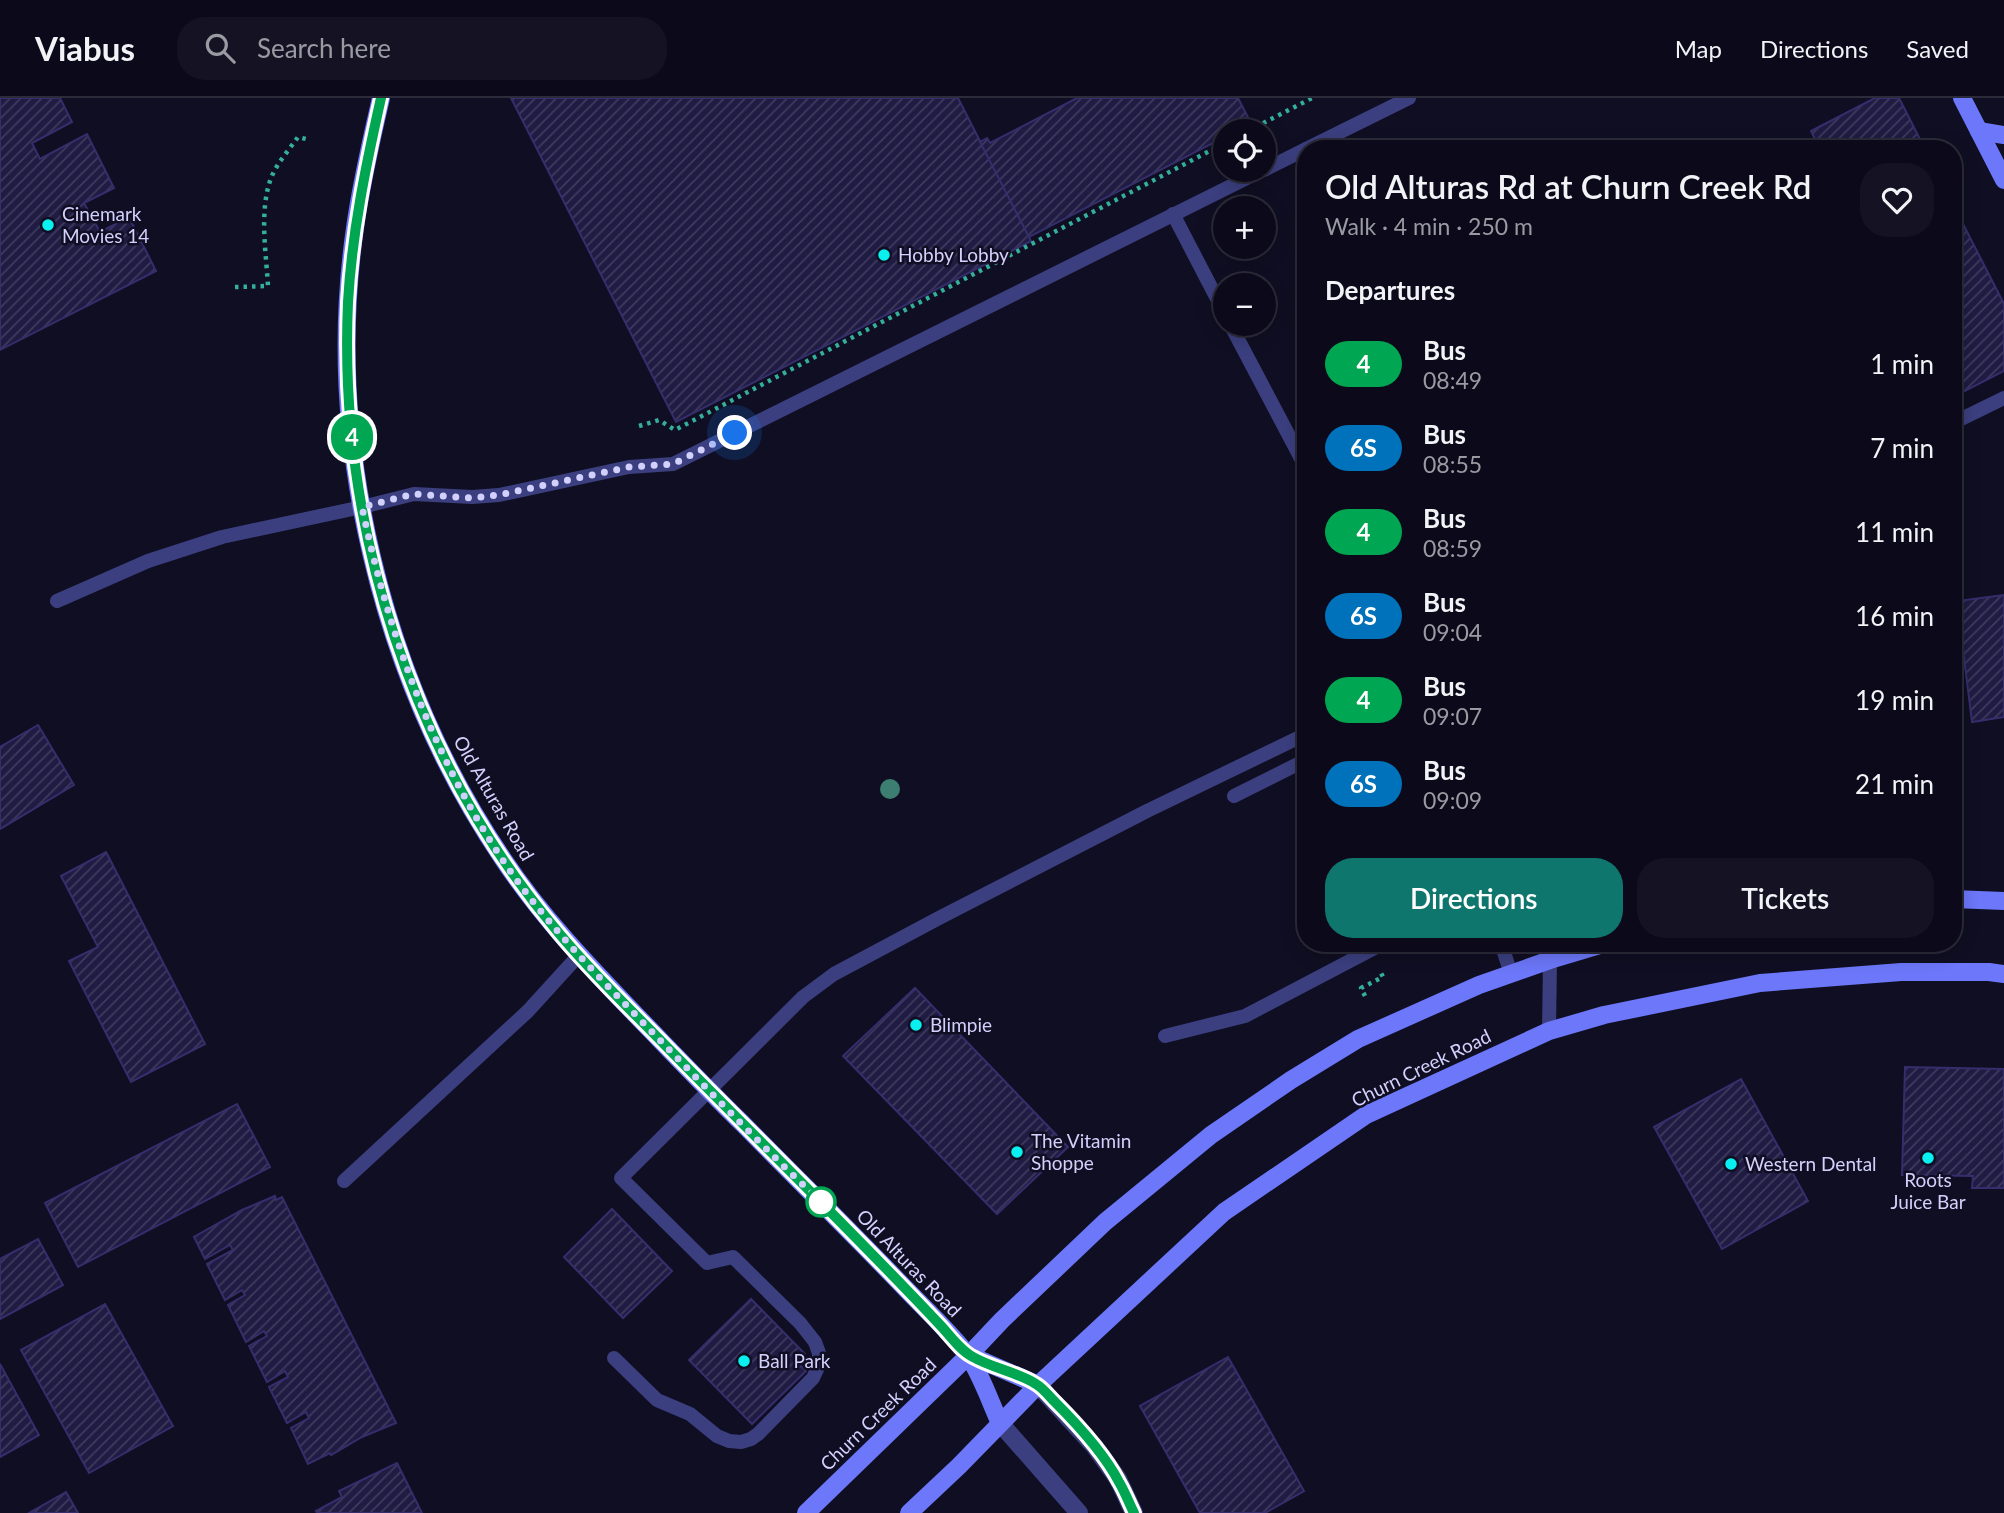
<!DOCTYPE html>
<html lang="en">
<head>
<meta charset="utf-8">
<style>
  body { margin:0; font-family:Lato,sans-serif; background:#151323; color:#f1f3f6; height:100vh; display:flex; flex-direction:column; font-size:26px; white-space:nowrap }
  * { box-sizing:border-box; margin:0 }
  p { font-size:23px; color:#9a9aa2 }
  .icon { flex:none; width:38px; height:38px; fill:none; stroke:currentColor; stroke-width:2; stroke-linecap:round; stroke-linejoin:round }
  .map { position:relative; flex:1; overflow:hidden }
  .drawer { position:absolute; left:1297px; top:42px; width:665px; height:812px; display:flex; flex-direction:column; background:#0c0a1a; border-radius:28px; box-shadow:0 4px 18px #0003,0 0 0 2px #2c2b39 }
  .drawer>* { flex:none }
  .badge { padding:0 14px; border-radius:23px; font-size:24px; line-height:46px }
  .buttons { position:absolute; left:1213px; top:21px; display:grid; gap:14px }
  .buttons a { display:grid; place-items:center; width:63px; height:63px; border-radius:50%; background:#0c0a1a; box-shadow:0 4px 18px #0003,0 0 0 2px #2c2b39; font-size:35px }
  .you { position:absolute; width:35px; height:35px; margin:-18px; border:5px solid #fff; border-radius:50%; background:#1a73e8; box-shadow:0 0 0 10px #1a73e833 }
  .map>.badge { position:absolute; translate:-50% -50%; box-shadow:0 0 0 4px #fff }
  h2 { padding:0 28px; font-size:26px; line-height:63px }
  .round { display:grid; place-items:center; flex:none; width:74px; height:74px; border-radius:28px; background:#151323 }
  .headline { display:flex; align-items:center; justify-content:space-between; height:119px; padding:0 28px }
  h1 { font-size:33px; font-weight:600; line-height:52px }
  .primary-button { display:flex; gap:14px; margin-top:auto; padding:14px 28px }
  .primary-button a { flex:1; height:80px; border-radius:28px; background:#0f766e; color:#fff; font-size:28px; font-weight:600; line-height:80px; text-align:center }
  .primary-button a+a { background:#151323; color:#f1f3f6 }
  ul { padding:0; list-style:none }
  li { display:flex; align-items:center; gap:21px; height:84px; padding:0 28px }
  li div { flex:1 }
  li b { display:block; font-size:26px }
  li em { font-style:normal }
  li .badge { min-width:77px; font-weight:700; text-align:center }
  header { display:flex; align-items:center; gap:42px; box-sizing:border-box; height:98px; padding:0 35px; background:#0c0a1a; border-bottom:2px solid #2c2b39 }
  header strong { font-size:33px }
  nav { display:flex; gap:38px; margin-inline-start:auto; font-size:24px }
  .search { width:490px; height:63px; background:#151323; display:flex; align-items:center; gap:18px; box-sizing:border-box; padding:0 24px; border-radius:28px; color:#9a9aa2; font-size:26px }
  .map>svg:first-child { display:block }
</style>
</head>
<body>
<header>
<strong>Viabus</strong>
<div class="search"><svg class="icon" aria-label="search" viewBox="0 0 24 24"><circle cx="10" cy="10" r="6"/><path d="M15 15l6 6"/></svg>Search here</div>
<nav><a>Map</a><a>Directions</a><a>Saved</a></nav>
</header>
<div class="map">
<svg width="2004" height="1415" viewBox="0 0 2004 1415">
  <defs>
    <pattern id="building-hatch" width="6" height="6" patternUnits="userSpaceOnUse" patternTransform="scale(1.75)"><rect width="6" height="6" fill="#1f1b42"/><path d="M-1 1l2-2M0 6l6-6M5 7l2-2" fill="none" stroke="#3f3b5e"/></pattern>
  </defs>
  <rect width="100%" height="100%" fill="#100e22"/>
  <g fill="url(#building-hatch)" stroke="#352e6d" stroke-width="2">
    <polygon points="0,0 60,0 72,24 32,45 40,61 87,36 114,90 84,105 100,134 129,119 156,173 0,252"/>
    <polygon points="511,0 958,0 1031,143 676,324"/>
    <polygon points="1077,0 1238,0 1251,25 1235,33 1225,33 1225,39 1029,139 980,44 987,40 990,45"/>
    <polygon points="1875,0 1899,0 1925,51 1820,51 1811,33"/>
    <polygon points="1961,122 2004,206 2004,273 1953,299 1953,126"/>
    <polygon points="2004,497 2004,619 1972,624 1957,503"/>
    <polygon points="38,627 74,687 0,731 0,649"/>
    <polygon points="106,754 205,946 131,984 69,863 98,849 61,778"/>
    <polygon points="915,890 1068,1049 997,1116 843,958"/>
    <polygon points="1905,969 2004,971 2004,1090 1972,1090 1973,1078 1902,1077"/>
    <polygon points="1741,981 1808,1103 1722,1151 1654,1029"/>
    <polygon points="237,1006 270,1069 78,1169 45,1105"/>
    <polygon points="275,1098 276,1102 282,1099 396,1325 362,1339 331,1357 330,1355 308,1366 291,1330 309,1320 306,1314 287,1325 269,1289 288,1279 285,1273 267,1284 249,1248 267,1238 264,1233 246,1244 228,1207 245,1197 242,1192 225,1202 207,1166 233,1152 230,1147 205,1161 194,1139 242,1112"/>
    <polygon points="612,1111 672,1173 623,1220 564,1159"/>
    <polygon points="38,1141 63,1187 0,1221 0,1161"/>
    <polygon points="751,1201 805,1256 797,1264 806,1273 752,1326 689,1262"/>
    <polygon points="105,1206 173,1328 89,1375 21,1252"/>
    <polygon points="1228,1259 1304,1393 1265,1415 1200,1415 1140,1308"/>
    <polygon points="0,1266 39,1337 0,1359"/>
    <polygon points="397,1365 422,1415 317,1415 316,1413 342,1399 339,1393"/>
    <polygon points="66,1394 78,1415 29,1415"/>
  </g>
  <g fill="none" stroke-linecap="round" stroke-linejoin="round">
    <g stroke="#33af9b" stroke-width="4.5" stroke-dasharray="3.5 5" stroke-linecap="butt">
      <polyline points="1248,33 1312,0"/>
      <path d="M235 189 268 188C266 153 259 113 271 80 277 65 289 52 298 39L310 42"/>
      <polyline points="639,328 659,322 675,332 1225,45"/>
      <polyline points="1365,898 1361,890 1383,879 1379,871"/>
    </g>
    <g stroke="#3b3f7f" stroke-width="14">
      <polyline points="1306,51 1409,0"/>
      <polyline points="1264,72 1306,51"/>
      <polyline points="1173,116 1225,216"/>
      <polyline points="1230,226 1306,370"/>
      <polyline points="1953,325 2004,300"/>
      <polyline points="57,503 148,463 222,439 362,409 414,396 472,399 499,397 629,369 673,366 1263,72"/>
      <polyline points="1234,698 1306,662"/>
      <polyline points="1501,845 1511,876"/>
      <polyline points="1545,845 1550,862 1549,933"/>
      <polyline points="1165,938 1245,918 1384,845"/>
      <polyline points="344,1083 528,913 579,857"/>
      <polyline points="614,1260 657,1302 690,1316 717,1338 729,1343 741,1344 751,1341 758,1336 813,1280 819,1267 819,1255 815,1244 800,1225 733,1159 707,1165 621,1080 803,899 834,876 939,820 1147,713 1306,636"/>
    </g>
    <g stroke="#3b3f7f" stroke-width="18">
      <polyline points="1038,1287 1095,1349 1118,1381 1134,1415"/>
      <polyline points="1000,1325 1079,1415"/>
    </g>
    <g stroke="#6c77f9" stroke-width="18">
      <path d="M381 0C371 43 361 86 355 130 324 345 382 582 503 761 541 818 587 866 634 915 670 952 706 990 743 1026 796 1080 850 1133 902 1187 923 1209 947 1231 966 1255 979 1271 991 1306 1000 1325"/>
      <polyline points="1962,0 2004,82"/>
      <polyline points="1979,33 2004,37"/>
      <polyline points="1953,801 2004,803"/>
      <polyline points="969,1257 1038,1287"/>
      <polyline points="806,1415 969,1257 1002,1222 1105,1124 1211,1037 1291,982 1358,941 1479,887 1550,862 1607,845"/>
      <polyline points="909,1415 959,1368 1038,1287 1224,1114 1366,1017 1549,933 1604,917 1760,885 1901,874 1989,874 2004,876"/>
    </g>
  </g>
  <circle fill="#3c7e70" cx="890" cy="691" r="10"/>
  <g fill="none" stroke-linecap="round" stroke-linejoin="round">
    <g stroke="#fff" stroke-width="16">
      <path id="line" d="M381 0C366 67 352 134 348 204 338 429 412 661 558 834 591 874 629 910 665 947 757 1041 852 1133 942 1229 951 1239 961 1253 973 1259 992 1270 1017 1274 1036 1286 1043 1290 1049 1298 1055 1304 1078 1327 1104 1355 1119 1384 1125 1394 1129 1405 1134 1415"/>
    </g>
    <use href="#line" stroke="#00a651" stroke-width="10"/>
    <path stroke="#d2d1fd" stroke-width="7" stroke-dasharray="0 12.6" d="M735 335 673 366 629 369 499 397 472 400 414 396 362 409C388 534 431 654 502 761 546 827 603 883 658 940 711 995 767 1053 821 1104"/>
  </g>
  <g fill="#0af0f0" stroke="#100e22" stroke-width="2.5">
    <circle cx="48" cy="127" r="7"/>
    <circle cx="884" cy="157" r="7"/>
    <circle cx="916" cy="927" r="7"/>
    <circle cx="1017" cy="1054" r="7"/>
    <circle cx="1928" cy="1060" r="7"/>
    <circle cx="1731" cy="1066" r="7"/>
    <circle cx="744" cy="1263" r="7"/>
  </g>
  <circle fill="#fff" stroke="#00a651" stroke-width="3.5" cx="821" cy="1104" r="14"/>
  <g text-anchor="middle" stroke-width="5" stroke-linejoin="round" paint-order="stroke">
    <g font-size="19" fill="#d2d1fd" stroke="#100e22" text-anchor="start">
      <text x="62" y="123">Cinemark<tspan x="62" dy="22">Movies 14</tspan></text>
      <text x="898" y="164">Hobby Lobby</text>
      <text x="930" y="934">Blimpie</text>
      <text x="1031" y="1050">The Vitamin<tspan x="1031" dy="22">Shoppe</tspan></text>
      <text x="1745" y="1073">Western Dental</text>
      <text x="1928" y="1089" text-anchor="middle">Roots<tspan x="1928" dy="22">Juice Bar</tspan></text>
      <text x="758" y="1270">Ball Park</text>
    </g>
    <g font-size="19" fill="#d2d1fd" stroke="#100e22">
      <text transform="translate(494 700) rotate(60)" y="7">Old Alturas Road</text>
      <text transform="translate(1421 970) rotate(-26)" y="7">Churn Creek Road</text>
      <text transform="translate(909 1165) rotate(46)" y="7">Old Alturas Road</text>
      <text transform="translate(878 1316) rotate(-44)" y="7">Churn Creek Road</text>
    </g>
  </g>
</svg>
<div class="buttons">
<a><svg class="icon" aria-label="locate" viewBox="0 0 24 24"><circle cx="12" cy="12" r="6"/><path d="M12 2v4M12 18v4M2 12h4M18 12h4"/></svg></a>
<a>+</a>
<a>−</a>
</div>
<div class="you" style="left:735px;top:335px"></div>
<b class="badge" style="left:352px;top:339px;background:#00a651;color:#fff">4</b>
<section class="drawer">
<div class="headline"><div><h1>Old Alturas Rd at Churn Creek Rd</h1><p>Walk · 4 min · 250 m</p></div><a class="round"><svg class="icon" aria-label="heart" viewBox="0 0 24 24"><path d="M12 20l-8-8c-3-5 5-10 8-4 3-6 11-1 8 4z"/></svg></a></div>
<h2>Departures</h2>
<ul>
<li><span class="badge" style="background:#00a651;color:#fff">4</span><div><b>Bus</b><p>08:49</p></div><em>1 min</em></li>
<li><span class="badge" style="background:#0072bc;color:#fff">6S</span><div><b>Bus</b><p>08:55</p></div><em>7 min</em></li>
<li><span class="badge" style="background:#00a651;color:#fff">4</span><div><b>Bus</b><p>08:59</p></div><em>11 min</em></li>
<li><span class="badge" style="background:#0072bc;color:#fff">6S</span><div><b>Bus</b><p>09:04</p></div><em>16 min</em></li>
<li><span class="badge" style="background:#00a651;color:#fff">4</span><div><b>Bus</b><p>09:07</p></div><em>19 min</em></li>
<li><span class="badge" style="background:#0072bc;color:#fff">6S</span><div><b>Bus</b><p>09:09</p></div><em>21 min</em></li>
</ul>
<div class="primary-button"><a>Directions</a><a>Tickets</a></div>
</section>
</div>
</body>
</html>
